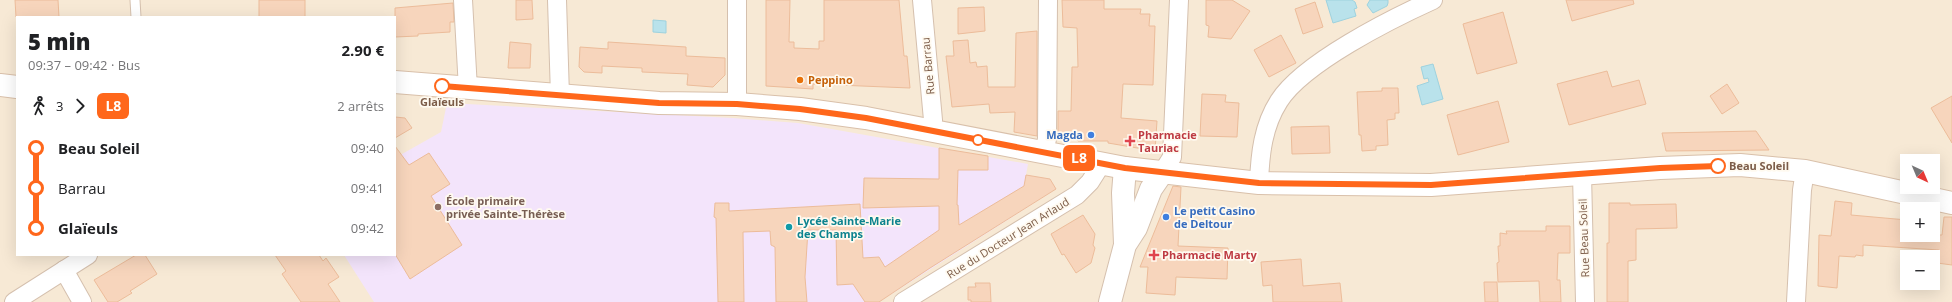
<!DOCTYPE html>
<html lang="fr">
<head>
<meta charset="utf-8">
<style>
  body { margin:0; font-family:"Open Sans",sans-serif; background:#f2f2f2; color:#202124; height:100vh; display:flex; flex-direction:column; font-size:15px; white-space:nowrap }
  * { box-sizing:border-box; margin:0 }
  p { font-size:13px; color:#757577 }
  .icon { flex:none; width:22px; height:22px; fill:none; stroke:currentColor; stroke-width:2; stroke-linecap:round; stroke-linejoin:round }
  .map { position:relative; flex:1; overflow:hidden }
  .panel { position:absolute; left:16px; top:16px; width:380px; height:240px; display:flex; flex-direction:column; background:#fff; border-radius:0px; box-shadow:0 4px 16px #0002 }
  .panel>* { flex:none }
  .badge { padding:0 8px; border-radius:6px; font-size:14px; line-height:26px }
  .needle { width:26px; rotate:136deg }
  .controls { position:absolute; left:1900px; top:154px; display:grid; gap:8px }
  .controls a { display:grid; place-items:center; width:40px; height:40px; border-radius:0px; background:#fff; box-shadow:0 4px 16px #0002; font-size:20px }
  .map>.badge { position:absolute; translate:-50% -50%; box-shadow:0 0 0 2px #fff }
  .legs { display:flex; align-items:center; gap:6px; height:44px; padding:0 12px; font-size:13px }
  .legs p { margin-inline-start:auto }
  .headline { display:flex; align-items:center; justify-content:space-between; height:68px; padding:0 12px }
  h1 { font-size:22px; font-weight:800; line-height:30px }
  ul { padding:0 12px; list-style:none }
  li { display:flex; align-items:center; gap:14px; height:40px; font-size:15px }
  li i { display:grid; place-items:center; width:6px; height:100%; margin:0 5px; background:currentColor }
  li i::after { content:''; width:10px; height:10px; margin:-5px; border:3px solid; border-radius:50%; background:#fff }
  li p { margin-inline-start:auto }
  li:first-child i { background:linear-gradient(#0000 50%,currentColor 0) }
  li:last-child i { background:linear-gradient(currentColor 50%,#0000 0) }
  .map>svg:first-child { display:block }
</style>
</head>
<body>
<div class="map">
<svg width="1952" height="302" viewBox="0 0 1952 302">
  <rect width="100%" height="100%" fill="#fff6e7"/>
  <path fill="#f7e9d5" fill-rule="evenodd" d="M0 0H1952V302H0ZM17 17H395V255H17ZM1907 161H1933V187H1907ZM1907 209H1933V235H1907ZM1907 257H1933V283H1907Z"/>
  <polygon fill="#f3e4fb" points="447,103 733,118 798,123 1028,164 1026,175 1050,179 1056,189 879,302 374,302 344,255 395,255 395,158 441,132"/>
  <g fill="#b9e2eb" stroke="#9ed2de">
    <polygon points="1326,0 1352,0 1355,2 1357,8 1354,9 1356,16 1333,23"/>
    <polygon points="1370,0 1388,0 1388,3 1387,6 1373,13 1367,5"/>
    <polygon points="653,20 666,21 666,33 653,32"/>
    <polygon points="1433,64 1443,99 1422,105 1417,86 1429,82 1428,78 1424,79 1421,67"/>
  </g>
  <g fill="#f7d5bc" stroke="#ecbc9a">
    <polygon points="15,0 58,0 59,17 16,17"/>
    <rect x="259" y="0" width="46" height="17"/>
    <polygon points="516,0 532,0 533,19 516,20"/>
    <polygon points="766,0 790,0 789,42 794,42 794,48 819,49 819,41 824,41 824,0 899,0 904,56 907,56 910,88 813,84 813,89 766,86"/>
    <polygon points="1062,0 1104,0 1104,9 1141,9 1140,14 1150,14 1149,26 1155,26 1153,85 1123,84 1121,118 1157,121 1155,151 1108,143 1108,141 1078,141 1078,136 1058,136 1058,111 1071,111 1072,67 1078,67 1077,28 1063,27"/>
    <polygon points="1206,0 1232,0 1250,11 1231,39 1208,37 1209,26 1206,25"/>
    <polygon points="1566,0 1633,0 1634,4 1572,21"/>
    <polygon points="1315,2 1323,27 1303,34 1295,9"/>
    <polygon points="453,3 454,22 450,22 450,32 418,34 418,36 395,37 395,8"/>
    <polygon points="984,7 985,31 958,34 958,8"/>
    <polygon points="1503,12 1517,63 1477,74 1463,24"/>
    <polygon points="1037,31 1037,136 1014,132 1015,112 990,113 989,104 952,107 946,56 954,56 953,41 968,40 970,63 976,62 977,67 987,66 988,87 1015,87 1016,33"/>
    <polygon points="1281,35 1296,63 1269,77 1254,50"/>
    <polygon points="510,42 531,44 530,68 508,68"/>
    <polygon points="608,42 686,47 686,56 725,58 725,75 713,87 687,85 688,74 642,72 642,68 602,66 602,73 584,72 579,67 580,47 608,49"/>
    <polygon points="1607,71 1612,87 1639,80 1646,104 1569,125 1557,84"/>
    <polygon points="1727,84 1739,103 1722,114 1710,96"/>
    <polygon points="1382,88 1398,88 1399,113 1395,113 1395,119 1387,120 1388,145 1376,146 1376,150 1362,151 1361,135 1359,135 1357,92 1382,91"/>
    <polygon points="1202,94 1226,95 1225,102 1239,103 1237,137 1200,136"/>
    <polygon points="1952,96 1952,143 1931,108"/>
    <polygon points="1498,101 1509,142 1458,155 1447,115"/>
    <polygon points="395,117 405,118 412,128 395,138"/>
    <polygon points="1329,126 1330,153 1292,154 1291,127"/>
    <polygon points="1756,131 1769,150 1666,151 1662,133"/>
    <polygon points="395,146 409,165 429,153 450,184 431,196 462,245 410,279 395,254"/>
    <polygon points="939,148 988,156 988,170 958,170 957,205 958,205 959,225 1024,186 1026,175 1050,179 1056,189 930,268 879,302 865,302 853,284 837,285 836,230 808,230 805,277 807,302 776,302 775,247 771,245 770,231 743,232 744,302 718,302 716,218 714,217 715,203 729,203 729,211 860,204 863,258 879,257 885,267 939,230 939,206 863,208 864,178 939,179"/>
    <polygon points="1173,186 1181,187 1178,246 1228,248 1227,279 1176,277 1175,295 1146,293 1148,267 1140,267"/>
    <polygon points="1835,201 1852,203 1851,215 1907,220 1907,235 1942,235 1944,217 1952,217 1952,265 1937,263 1939,250 1863,245 1863,256 1856,255 1855,257 1839,256 1837,288 1818,286 1819,235 1831,236"/>
    <polygon points="1609,203 1630,203 1630,205 1676,204 1677,228 1636,229 1636,260 1628,261 1628,302 1607,302 1607,243 1609,243"/>
    <polygon points="1083,215 1095,234 1093,245 1095,248 1091,263 1076,273 1064,254 1062,255 1051,234"/>
    <polygon points="1546,226 1570,226 1570,253 1558,253 1557,280 1560,280 1561,302 1540,302 1539,281 1498,282 1497,263 1499,262 1498,246 1500,246 1500,233 1507,234 1506,231 1546,231"/>
    <polygon points="136,255 145,255 157,274 130,291 132,293 117,302 108,302 94,280"/>
    <polygon points="275,255 319,255 323,261 326,258 339,277 328,284 340,302 301,302 282,274 286,271"/>
    <polygon points="1301,259 1303,286 1340,283 1342,302 1273,302 1272,285 1263,286 1261,262"/>
    <polygon points="1484,282 1497,282 1498,302 1485,302"/>
    <polygon points="975,283 990,283 991,302 971,302 971,300 968,300 968,287 976,287"/>
  </g>
  <g fill="none" stroke-linecap="round" stroke-linejoin="round">
    <g stroke="#d5c0ae" stroke-width="11">
      <polyline id="service" points="135,0 136,17"/>
    </g>
    <g stroke="#d5c0ae" stroke-width="20">
      <g id="minor">
        <polyline points="463,0 468,89"/>
        <polyline points="557,0 560,96"/>
        <polyline points="737,0 737,104"/>
        <polyline points="922,0 933,120 932,131"/>
        <polyline points="1044,152 1047,139 1048,0"/>
        <polyline points="1162,173 1172,157 1179,0"/>
        <polyline points="1582,174 1585,302"/>
        <path d="M1259 183C1260 154 1263 126 1279 101 1303 63 1391 19 1433 0"/>
        <polyline points="64,270 82,302"/>
        <polyline points="14,302 88,255"/>
        <polyline points="903,302 1077,195 1090,182 1102,163"/>
        <polyline points="1796,302 1802,190 1805,171"/>
      </g>
    </g>
    <g stroke="#d5c0ae" stroke-width="24">
      <g id="tertiary">
        <polyline points="1125,168 1123,193 1125,244"/>
        <polyline points="1110,302 1125,245 1136,228 1151,189 1162,173"/>
      </g>
    </g>
    <g stroke="#d9c0aa" stroke-width="24">
      <g id="secondary">
        <polyline points="395,82 659,103 737,104 800,109 866,118 1125,168 1259,183 1431,185 1660,168 1740,165 1805,171 1952,203"/>
        <polyline points="0,85 17,87"/>
      </g>
    </g>
    <use href="#service" stroke="#fff" stroke-width="9"/>
    <use href="#minor" stroke="#fff" stroke-width="18"/>
    <use href="#tertiary" stroke="#fff" stroke-width="22"/>
    <use href="#secondary" stroke="#fff" stroke-width="22"/>
  </g>
  <g fill="none" stroke-linecap="round" stroke-linejoin="round">
    <g stroke="#fff" stroke-width="9">
      <polyline id="line-1" points="442,86 659,103 737,104 800,109 866,118 1125,168 1259,183 1431,185 1660,168 1718,166"/>
    </g>
    <use href="#line-1" stroke="#ff671b" stroke-width="6"/>
  </g>
  <circle fill="#e8710a" stroke="#fffaf0" stroke-width="1.5" cx="800" cy="80" r="4"/>
  <g fill="#fff" stroke="#ff671b" stroke-width="2">
    <circle cx="442" cy="86" r="7"/>
    <circle cx="978" cy="140" r="5"/>
    <circle cx="1718" cy="166" r="7"/>
  </g>
  <g fill="#3f7fe0" stroke="#fffaf0" stroke-width="1.5">
    <circle cx="1091" cy="135" r="4"/>
    <circle cx="1166" cy="217" r="4"/>
  </g>
  <g fill="#e0444e" stroke="#fffaf0" stroke-width="1.5">
    <path d="M1128 135h4v4h4v4h-4v4h-4v-4h-4v-4h4z"/>
    <path d="M1152 249h4v4h4v4h-4v4h-4v-4h-4v-4h4z"/>
  </g>
  <circle fill="#8d6e63" stroke="#fffaf0" stroke-width="1.5" cx="438" cy="207" r="4"/>
  <circle fill="#0f9aa8" stroke="#fffaf0" stroke-width="1.5" cx="789" cy="227" r="4"/>
  <g text-anchor="middle" stroke-width="3.5" stroke-linejoin="round" paint-order="stroke">
    <g font-size="11" fill="#7c5c48" stroke="#fffaf0">
      <text transform="translate(928 66) rotate(-95)" y="4">Rue Barrau</text>
      <text transform="translate(1008 238) rotate(-32)" y="4">Rue du Docteur Jean Arlaud</text>
      <text transform="translate(1584 238) rotate(-92)" y="4">Rue Beau Soleil</text>
    </g>
    <g font-size="11" font-weight="bold" fill="#c56008" stroke="#fffaf0" text-anchor="start">
      <text x="808" y="84">Peppino</text>
    </g>
    <g font-size="11" font-weight="bold" fill="#7c5c48" stroke="#fffaf0">
      <text x="442" y="106">Glaïeuls</text>
      <text x="1729" y="170" text-anchor="start">Beau Soleil</text>
    </g>
    <g font-size="11" font-weight="bold" fill="#366cbe" stroke="#fffaf0" text-anchor="end">
      <text x="1083" y="139">Magda</text>
      <text x="1174" y="215" text-anchor="start">Le petit Casino<tspan x="1174" dy="13">de Deltour</tspan></text>
    </g>
    <g font-size="11" font-weight="bold" fill="#be3a42" stroke="#fffaf0" text-anchor="start">
      <text x="1138" y="139">Pharmacie<tspan x="1138" dy="13">Tauriac</tspan></text>
      <text x="1162" y="259">Pharmacie Marty</text>
    </g>
    <g font-size="11" font-weight="bold" fill="#785e54" stroke="#fffaf0" text-anchor="start">
      <text x="446" y="205">École primaire<tspan x="446" dy="13">privée Sainte-Thérèse</tspan></text>
    </g>
    <g font-size="11" font-weight="bold" fill="#0d838f" stroke="#fffaf0" text-anchor="start">
      <text x="797" y="225">Lycée Sainte-Marie<tspan x="797" dy="13">des Champs</tspan></text>
    </g>
  </g>
</svg>
<div class="controls">
<a><svg class="needle" viewBox="-14 -14 28 28"><path d="M0-13l5 13h-10z" fill="#e53935"/><path d="M0 13l5-13h-10z" fill="#757577"/></svg></a>
<a>+</a>
<a>−</a>
</div>
<b class="badge" style="left:1079px;top:158px;background:#ff671b;color:#fff">L8</b>
<section class="panel">
<div class="headline"><div><h1>5 min</h1><p>09:37 – 09:42 · Bus</p></div><b>2.90 €</b></div>
<div class="legs"><svg class="icon" aria-label="walk" viewBox="0 0 24 24"><circle cx="13" cy="4" r="2"/><path d="M13 8l-2 6 4 7M11 14l-3 7M7 12l3-4h3l4 4"/></svg>3<svg class="icon" aria-label="forward" viewBox="0 0 24 24"><path d="M9 5l7 7-7 7"/></svg><b class="badge" style="background:#ff671b;color:#fff">L8</b><p>2 arrêts</p></div>
<ul>
<li><i style="color:#ff671b"></i><b>Beau Soleil</b><p>09:40</p></li>
<li><i style="color:#ff671b"></i><span>Barrau</span><p>09:41</p></li>
<li><i style="color:#ff671b"></i><b>Glaïeuls</b><p>09:42</p></li>
</ul>
</section>
</div>
</body>
</html>
